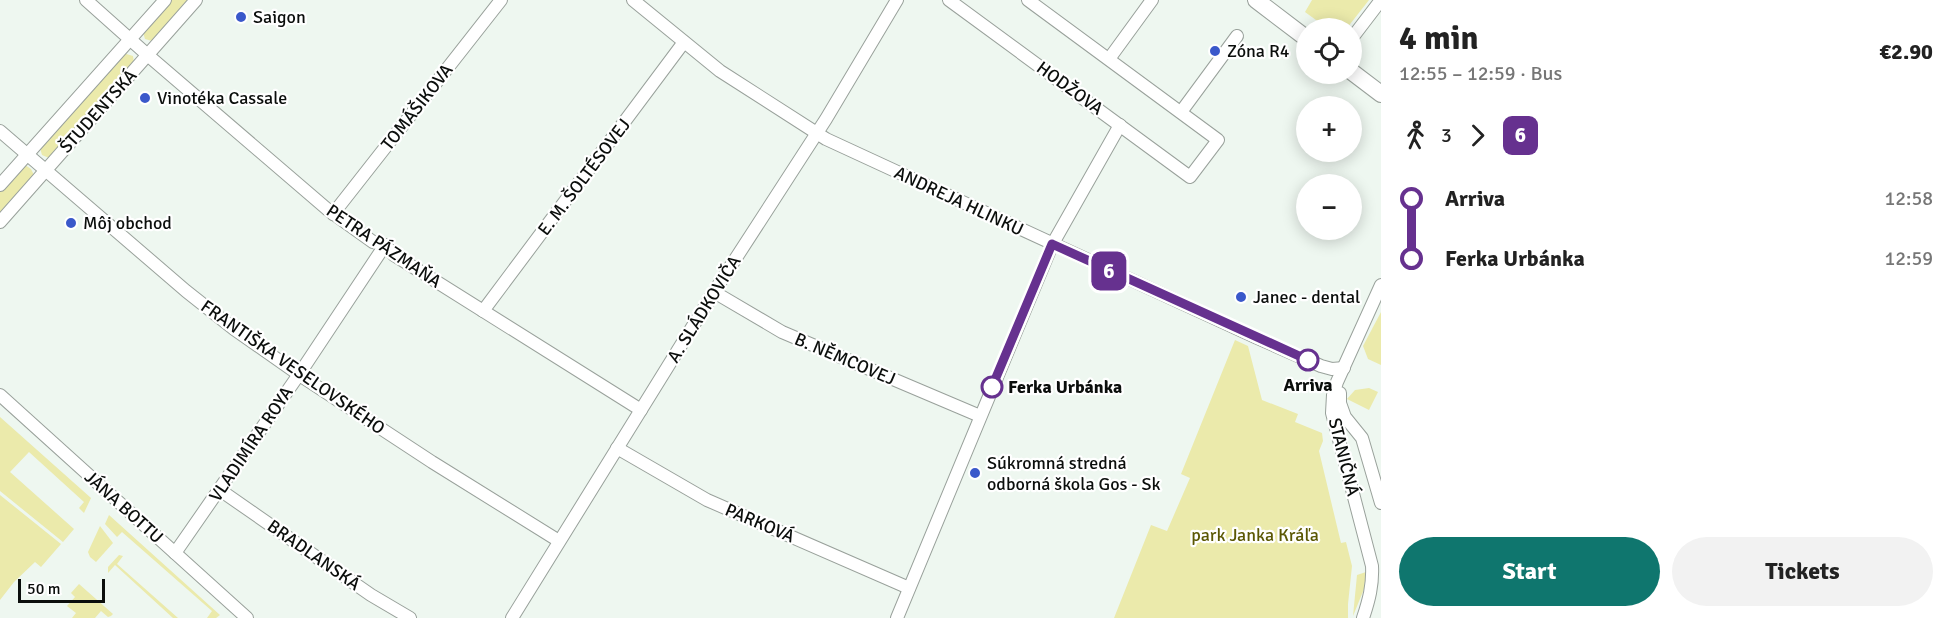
<!DOCTYPE html>
<html lang="en">
<head>
<meta charset="utf-8">
<style>
  body { margin:0; font-family:Signika,sans-serif; background:#f2f2f2; color:#222; height:100vh; display:flex; flex-direction:column; font-size:22px; white-space:nowrap }
  * { box-sizing:border-box; margin:0 }
  p { font-size:20px; color:#767676 }
  .icon { flex:none; width:33px; height:33px; fill:none; stroke:currentColor; stroke-width:2; stroke-linecap:round; stroke-linejoin:round }
  .map { position:relative; flex:1; overflow:hidden }
  .details { display:flex; flex-direction:column; background:#fff; width:570px }
  .details>* { flex:none }
  .badge { padding:0 12px; border-radius:9px; font-size:21px; line-height:39px }
  .controls { position:absolute; left:1296px; top:18px; display:grid; gap:12px }
  .controls a { display:grid; place-items:center; width:66px; height:66px; border-radius:50%; background:#fff; box-shadow:0 3px 15px #0003; font-size:30px }
  .scale { position:absolute; left:18px; bottom:15px; width:87px; box-sizing:border-box; padding-left:6px; border:3px solid #0b0e0c; border-top:0; font-size:16px; line-height:21px; white-space:nowrap; color:#0b0e0c; -webkit-text-stroke:4px #fff; paint-order:stroke }
  .map>.badge { position:absolute; translate:-50% -50%; box-shadow:0 0 0 3px #fff }
  .legs { display:flex; align-items:center; gap:9px; height:66px; padding:0 18px; font-size:20px }
  .legs p { margin-inline-start:auto }
  .headline { display:flex; align-items:center; justify-content:space-between; height:102px; padding:0 18px }
  h1 { font-size:33px; font-weight:800; line-height:45px }
  .button { display:flex; gap:12px; margin-top:auto; padding:12px 18px }
  .button a { flex:1; height:69px; border-radius:36px; background:#0f766e; color:#fff; font-size:24px; font-weight:800; line-height:69px; text-align:center }
  .button a+a { background:#f2f2f2; color:#222 }
  ul { padding:0 18px; list-style:none }
  li { display:flex; align-items:center; gap:21px; height:60px; font-size:22px }
  li i { display:grid; place-items:center; width:9px; height:100%; margin:0 8px; background:currentColor }
  li i::after { content:''; width:15px; height:15px; margin:-8px; border:4px solid; border-radius:50%; background:#fff }
  li p { margin-inline-start:auto }
  li:first-child i { background:linear-gradient(#0000 50%,currentColor 0) }
  li:last-child i { background:linear-gradient(currentColor 50%,#0000 0) }
  main { display:flex; flex:1; min-height:0 }
  .map>svg:first-child { display:block }
</style>
</head>
<body>
<main>
<div class="map">
<svg width="1381" height="618" viewBox="0 0 1381 618">
  <rect width="100%" height="100%" fill="#eef7f0"/>
  <g fill="#ebeaab">
    <polygon points="169,0 191,0 152,41 145,39 143,32"/>
    <polygon points="1312,0 1369,0 1347,28 1327,28 1305,12"/>
    <polygon points="123,53 133,56 134,63 49,158 42,155 40,148"/>
    <polygon points="25,165 31,169 34,175 0,217 0,191"/>
    <polygon points="1381,312 1381,365 1368,359 1363,346"/>
    <polygon points="1235,340 1248,346 1262,400 1298,414 1295,422 1322,433 1323,441 1319,451 1341,543 1346,542 1352,566 1348,604 1348,618 1114,618 1151,525 1167,531 1190,478 1181,474"/>
    <polygon points="1369,388 1378,392 1369,410 1347,399 1355,390"/>
    <polygon points="0,417 91,498 84,513 79,508 84,502 29,452 10,472 74,529 63,542 0,491"/>
    <polygon points="0,495 61,544 41,567 35,562 14,582 0,600"/>
    <polygon points="109,515 220,615 216,618 207,618 212,611 122,532 117,537 105,524"/>
    <polygon points="100,526 113,543 96,562 90,557 88,552"/>
    <polygon points="119,555 123,556 117,564 178,618 173,618 115,565 108,573 108,567"/>
    <polygon points="1366,572 1364,589 1353,616 1357,575"/>
    <polygon points="79,584 113,614 111,616 108,617 101,611 95,618 72,618 76,613 67,606 75,597 71,593"/>
  </g>
  <g fill="none" stroke-linecap="round" stroke-linejoin="round">
    <g stroke="#99a19b" stroke-width="14">
      <g id="street">
        <polyline points="86,0 151,58 327,209 373,242 385,245 394,255 641,410"/>
        <polyline points="633,0 720,71 826,139 1255,337 1321,366 1332,369 1344,368"/>
        <polyline points="949,0 1190,177 1218,140 1028,0"/>
        <polyline points="1352,38 1381,0"/>
        <polyline points="1109,59 1152,0"/>
        <polyline points="1181,112 1237,36"/>
        <polyline points="0,131 186,291 234,329 304,378 432,462 559,541"/>
        <polyline points="0,185 165,0"/>
        <polyline points="333,214 501,0"/>
        <polyline points="0,222 196,0"/>
        <polyline points="714,292 782,332 980,416"/>
        <polyline points="483,311 684,42"/>
        <polyline points="1340,393 1340,403 1345,417 1362,438 1381,503"/>
        <polyline points="0,395 247,618"/>
        <polyline points="617,448 707,500 909,588"/>
        <polyline points="220,490 371,595 410,618"/>
        <polyline points="175,553 302,370 385,245"/>
        <polyline points="512,618 714,292 826,119 897,0"/>
        <polyline points="897,618 1052,245 1120,125"/>
        <path d="M1363 618C1369 600 1373 585 1372 566L1332 413 1333 395 1337 382 1381 285"/>
      </g>
    </g>
    <g stroke="#99a19b" stroke-width="18">
      <g id="secondary">
        <polyline points="1256,0 1306,38"/>
        <polyline points="1352,72 1381,94"/>
      </g>
    </g>
    <use href="#street" stroke="#fff" stroke-width="12"/>
    <use href="#secondary" stroke="#fff" stroke-width="16"/>
  </g>
  <g fill="none" stroke-linecap="round" stroke-linejoin="round">
    <g stroke="#fff" stroke-width="14">
      <polyline id="line-1" points="992,387 1052,244 1308,360"/>
    </g>
    <use href="#line-1" stroke="#66318f" stroke-width="9"/>
  </g>
  <g fill="#3a58ca" stroke="#fff" stroke-width="2">
    <circle cx="241" cy="17" r="6"/>
    <circle cx="1215" cy="51" r="6"/>
    <circle cx="145" cy="98" r="6"/>
    <circle cx="71" cy="223" r="6"/>
    <circle cx="1241" cy="297" r="6"/>
    <circle cx="975" cy="473" r="6"/>
  </g>
  <g fill="#fff" stroke="#66318f" stroke-width="3">
    <circle cx="1308" cy="360" r="10"/>
    <circle cx="992" cy="387" r="10"/>
  </g>
  <g text-anchor="middle" stroke-width="4.5" stroke-linejoin="round" paint-order="stroke">
    <g font-size="18" fill="#0b0e0c" stroke="#fff" text-anchor="start">
      <text x="253" y="23">Saigon</text>
      <text x="1227" y="57">Zóna R4</text>
      <text x="157" y="104">Vinotéka Cassale</text>
      <text x="83" y="229">Môj obchod</text>
      <text x="1253" y="303">Janec - dental</text>
      <text x="987" y="469">Súkromná stredná<tspan x="987" dy="21">odborná škola Gos - Sk</tspan></text>
    </g>
    <g font-size="18" fill="#0b0e0c" stroke="#fff">
      <text transform="translate(1070 88) rotate(36)" y="6">HODŽOVA</text>
      <text transform="translate(417 107) rotate(-52)" y="6">TOMÁŠIKOVA</text>
      <text transform="translate(98 111) rotate(-48)" y="6">ŠTUDENTSKÁ</text>
      <text transform="translate(584 177) rotate(-53)" y="6">E. M. ŠOLTÉSOVEJ</text>
      <text transform="translate(959 201) rotate(25)" y="6">ANDREJA HLINKU</text>
      <text transform="translate(384 246) rotate(34)" y="6">PETRA PÁZMAŇA</text>
      <text transform="translate(704 309) rotate(-58)" y="6">A. SLÁDKOVIČA</text>
      <text transform="translate(845 359) rotate(23)" y="6">B. NĚMCOVEJ</text>
      <text transform="translate(293 367) rotate(35)" y="6">FRANTIŠKA VESELOVSKÉHO</text>
      <text transform="translate(251 444) rotate(-56)" y="6">VLADIMÍRA ROYA</text>
      <text transform="translate(1344 457) rotate(76)" y="6">STANIČNÁ</text>
      <text transform="translate(124 507) rotate(42)" y="6">JÁNA BOTTU</text>
      <text transform="translate(760 523) rotate(23)" y="6">PARKOVÁ</text>
      <text transform="translate(314 555) rotate(35)" y="6">BRADLANSKÁ</text>
    </g>
    <g font-size="18" font-weight="bold" fill="#0b0e0c" stroke="#fff">
      <text x="1308" y="391">Arriva</text>
      <text x="1008" y="393" text-anchor="start">Ferka Urbánka</text>
    </g>
    <g font-size="18" fill="#5b5804" stroke="#fff">
      <text x="1255" y="541">park Janka Kráľa</text>
    </g>
  </g>
</svg>
<div class="controls">
<a><svg class="icon" aria-label="locate" viewBox="0 0 24 24"><circle cx="12" cy="12" r="6"/><path d="M12 2v4M12 18v4M2 12h4M18 12h4"/></svg></a>
<a>+</a>
<a>−</a>
</div>
<div class="scale">50 m</div>
<b class="badge" style="left:1109px;top:271px;background:#66318f;color:#fff">6</b>
</div>
<section class="details">
<div class="headline"><div><h1>4 min</h1><p>12:55 – 12:59 · Bus</p></div><b>€2.90</b></div>
<div class="legs"><svg class="icon" aria-label="walk" viewBox="0 0 24 24"><circle cx="13" cy="4" r="2"/><path d="M13 8l-2 6 4 7M11 14l-3 7M7 12l3-4h3l4 4"/></svg>3<svg class="icon" aria-label="forward" viewBox="0 0 24 24"><path d="M9 5l7 7-7 7"/></svg><b class="badge" style="background:#66318f;color:#fff">6</b></div>
<ul>
<li><i style="color:#66318f"></i><b>Arriva</b><p>12:58</p></li>
<li><i style="color:#66318f"></i><b>Ferka Urbánka</b><p>12:59</p></li>
</ul>
<div class="button"><a>Start</a><a>Tickets</a></div>
</section>
</main>
</body>
</html>
